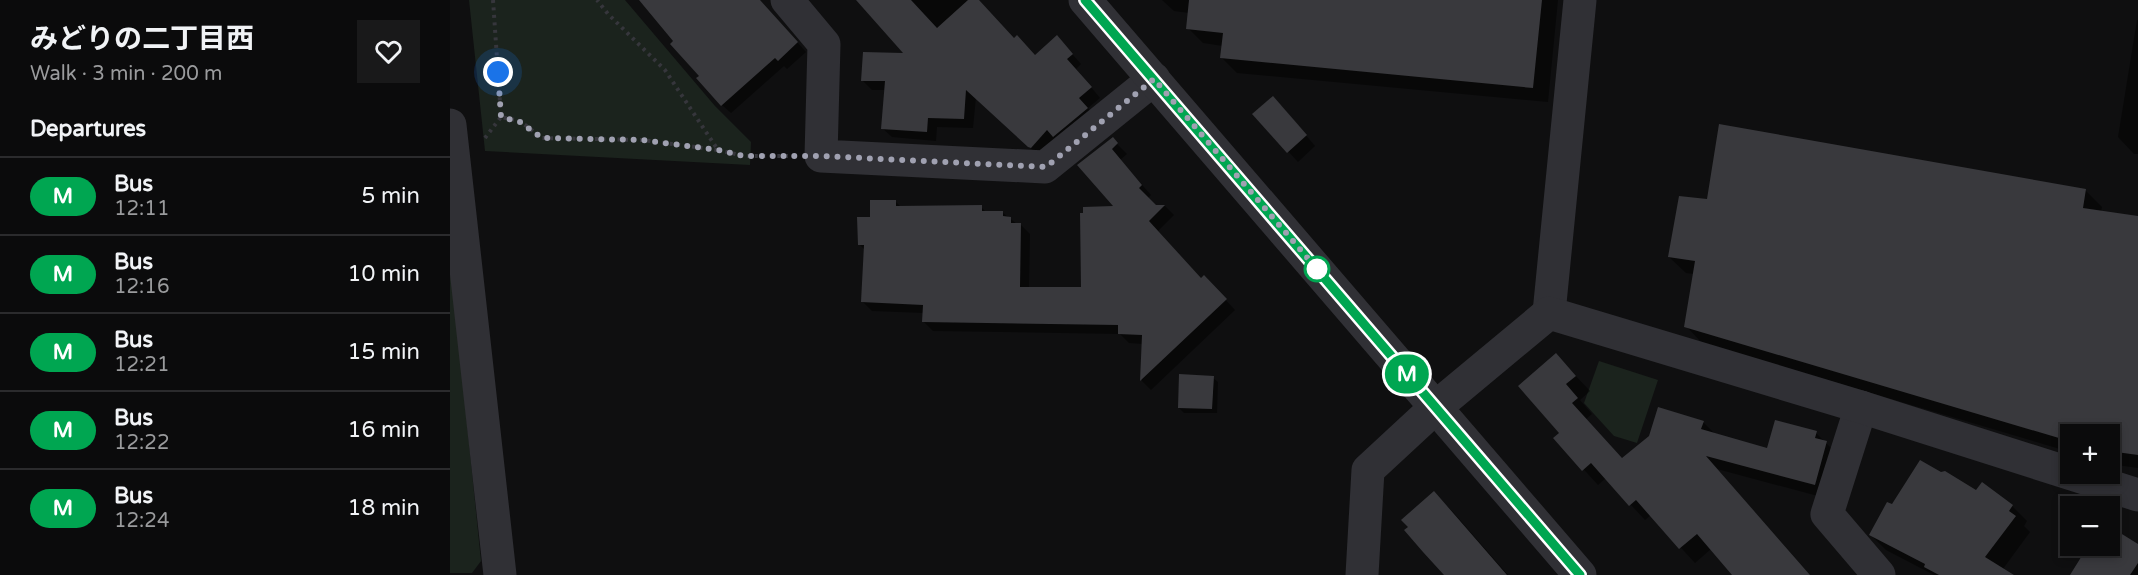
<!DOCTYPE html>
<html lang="en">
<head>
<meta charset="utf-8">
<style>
  body { margin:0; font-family:"Varela Round","Noto Sans JP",sans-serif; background:#19191a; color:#f1f3f6; height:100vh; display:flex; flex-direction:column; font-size:22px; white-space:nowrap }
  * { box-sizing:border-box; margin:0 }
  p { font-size:20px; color:#9a9b9d }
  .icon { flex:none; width:33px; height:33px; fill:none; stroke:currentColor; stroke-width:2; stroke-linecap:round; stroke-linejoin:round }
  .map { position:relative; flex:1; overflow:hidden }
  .sheet { display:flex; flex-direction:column; background:#0b0b0c; width:450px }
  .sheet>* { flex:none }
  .badge { padding:0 12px; border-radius:20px; font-size:21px; line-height:39px }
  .controls { position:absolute; left:1610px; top:424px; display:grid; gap:12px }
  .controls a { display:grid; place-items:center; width:60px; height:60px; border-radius:0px; background:#0b0b0c; box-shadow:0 3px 9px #0003,0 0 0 2px #2b2b2d; font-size:30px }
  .you { position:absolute; width:30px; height:30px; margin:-15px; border:4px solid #fff; border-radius:50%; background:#1a73e8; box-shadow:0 0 0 9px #1a73e833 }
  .map>.badge { position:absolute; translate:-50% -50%; box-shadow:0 0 0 3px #fff }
  h2 { padding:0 30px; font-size:22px; line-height:54px }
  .round { display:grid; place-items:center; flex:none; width:63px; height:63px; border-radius:0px; background:#19191a }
  .summary { display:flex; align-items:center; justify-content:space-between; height:102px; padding:0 30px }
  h1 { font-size:28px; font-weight:700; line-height:45px }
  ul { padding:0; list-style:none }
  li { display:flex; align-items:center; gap:18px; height:78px; padding:0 30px; border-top:2px solid #2b2b2d }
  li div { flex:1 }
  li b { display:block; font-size:22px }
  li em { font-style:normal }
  li .badge { min-width:66px; font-weight:700; text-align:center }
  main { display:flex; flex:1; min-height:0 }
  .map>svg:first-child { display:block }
</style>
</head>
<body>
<main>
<section class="sheet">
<div class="summary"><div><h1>みどりの二丁目西</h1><p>Walk · 3 min · 200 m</p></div><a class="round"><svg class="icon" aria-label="heart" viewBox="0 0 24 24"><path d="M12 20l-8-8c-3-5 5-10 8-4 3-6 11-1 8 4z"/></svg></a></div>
<h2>Departures</h2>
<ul>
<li><span class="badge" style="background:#00a651;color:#fff">M</span><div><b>Bus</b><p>12:11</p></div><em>5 min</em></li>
<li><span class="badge" style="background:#00a651;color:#fff">M</span><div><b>Bus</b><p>12:16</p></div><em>10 min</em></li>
<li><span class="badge" style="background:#00a651;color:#fff">M</span><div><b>Bus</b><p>12:21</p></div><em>15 min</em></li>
<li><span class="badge" style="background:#00a651;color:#fff">M</span><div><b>Bus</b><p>12:22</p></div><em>16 min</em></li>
<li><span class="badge" style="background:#00a651;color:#fff">M</span><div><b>Bus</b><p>12:24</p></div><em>18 min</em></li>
</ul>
</section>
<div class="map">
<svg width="1688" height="575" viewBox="0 0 1688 575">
  <rect width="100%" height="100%" fill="#0f0f10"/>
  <g fill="#1b231d">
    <polygon points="19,0 175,0 265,106 301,142 300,165 35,151"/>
    <polygon points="0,255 31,561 22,573 0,573"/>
    <polygon points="1149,361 1208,380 1187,443 1164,436 1134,403"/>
  </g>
  <g fill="#0007">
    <polygon points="190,0 303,0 331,24 356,52 337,69 334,66 281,113 272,105 225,41"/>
    <polygon points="407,0 528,0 564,39 585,56 616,47 631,64 626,69 650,98 638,108 646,118 589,156 526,97 523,128 487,127 486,141 442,137 432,128 436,90 422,90 412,80 457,55"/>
    <polygon points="712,0 1108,0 1098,102 787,73 772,58 773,46 753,43 738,28 739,13 724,11"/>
    <polygon points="1687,20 1688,20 1688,154 1684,154 1668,137"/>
    <polygon points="833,108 865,146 848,162 804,114"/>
    <polygon points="662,139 677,154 670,160 701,195 698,198 706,206 715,206 724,215 708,231 751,280 754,277 785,310 701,390 692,381 693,344 679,343 670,334 483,331 473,321 474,313 422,311 412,301 415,250 409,244 421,218 445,201 452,208 531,207 537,213 553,213 567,224 570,224 580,234 579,289 632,289 667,208 629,165"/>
    <polygon points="1636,191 1652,207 1651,212 1688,217 1688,468 1659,464 1659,435 1620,435 1620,452 1252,343 1236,326 1244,274 1236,273 1219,257 1258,201"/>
    <polygon points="1106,355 1140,391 1130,400 1142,414 1136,419 1173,460 1253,422 1265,434 1318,450 1366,433 1391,458 1379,499 1267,469 1360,575 1284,575 1261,549 1245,563 1201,515 1195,520 1156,478 1148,485 1105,438 1111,433"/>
    <polygon points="763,378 768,382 767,413 734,413 729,408"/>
    <polygon points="1533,484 1562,506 1577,521 1574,526 1580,532 1550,573 1552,575 1484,575 1436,550 1421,535 1443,506 1527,492"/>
    <polygon points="984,493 1003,512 1058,575 995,575"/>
    <polygon points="1659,528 1688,546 1688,575 1622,575 1640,546 1659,546"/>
  </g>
  <g fill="#39393d">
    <polygon points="189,0 310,0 348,42 328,61 325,58 271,106 246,78 249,76 220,44 223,41"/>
    <polygon points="406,0 461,0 487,28 518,0 529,0 564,38 567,35 585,55 607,35 623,54 617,59 642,87 629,98 638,108 603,137 597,130 581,148 578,147 516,90 514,119 478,118 477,132 431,129 435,81 411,81 413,52 453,53"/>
    <polygon points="739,0 1092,0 1083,88 770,58 773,33 736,29"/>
    <polygon points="823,96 857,135 837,153 802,114"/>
    <polygon points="1269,124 1636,189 1633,208 1688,216 1688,455 1659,451 1659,435 1620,435 1620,445 1618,445 1619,441 1234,327 1245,261 1218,257 1229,196 1257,199"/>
    <polygon points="663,137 668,143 662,149 692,185 689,188 706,205 715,205 699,221 751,278 754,275 777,299 690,381 692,335 668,334 668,325 472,322 473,305 411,302 414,245 408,245 407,217 420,217 420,200 446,200 446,206 532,205 532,211 553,211 553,216 561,217 561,223 571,223 570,287 631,287 630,213 633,213 633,207 663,206 627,165"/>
    <polygon points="1106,353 1126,376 1116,384 1128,398 1122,403 1172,458 1199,436 1208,407 1254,421 1251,429 1317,448 1325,420 1367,431 1365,438 1377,441 1365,485 1256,456 1360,575 1282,575 1247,534 1229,549 1186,500 1179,506 1141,463 1132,471 1103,438 1109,433 1068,386"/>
    <polygon points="729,374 764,376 762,409 728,408"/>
    <polygon points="1470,460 1491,472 1495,471 1526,490 1532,482 1563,505 1559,511 1566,516 1535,557 1564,575 1489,575 1474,567 1475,564 1419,535 1437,502 1442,504"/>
    <polygon points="984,491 1057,575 994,575 973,552 954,530 958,527 951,520"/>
    <polygon points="1659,526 1688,544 1688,563 1680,575 1620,575 1638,546 1659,546"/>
  </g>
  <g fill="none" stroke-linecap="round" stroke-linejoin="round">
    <g stroke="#36363c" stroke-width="4" stroke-dasharray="3 4.5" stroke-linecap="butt">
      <polyline points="43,0 51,117 70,121 92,138 192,140 268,150 215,70 158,14 147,0"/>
      <polyline points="35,138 51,117"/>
      <polyline points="268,150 294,156 338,156"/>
    </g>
    <g stroke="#303035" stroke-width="33">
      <polyline points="337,0 374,44 371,156 595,167 704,79"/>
      <polyline points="635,0 1130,575"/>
      <polyline points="0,125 50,575"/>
      <polyline points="1099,313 1130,0"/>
      <polyline points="1411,407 1377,514 1429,575"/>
      <polyline points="912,575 918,470 986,407 1099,313 1411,407 1688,495"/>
    </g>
  </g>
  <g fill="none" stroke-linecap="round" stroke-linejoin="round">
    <g stroke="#fff" stroke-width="14">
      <polyline id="line" points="635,0 1130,575"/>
    </g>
    <use href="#line" stroke="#00a651" stroke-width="9"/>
    <polyline stroke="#a0a1b1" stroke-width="6" stroke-dasharray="0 10.8" points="48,72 51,117 70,122 92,138 192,140 268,150 294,156 371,156 596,167 704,79 867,269"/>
  </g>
  <circle fill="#fff" stroke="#00a651" stroke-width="3" cx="867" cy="269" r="12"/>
</svg>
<div class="controls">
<a>+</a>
<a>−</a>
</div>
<div class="you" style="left:48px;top:72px"></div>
<b class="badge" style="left:957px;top:374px;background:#00a651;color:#fff">M</b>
</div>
</main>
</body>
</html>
